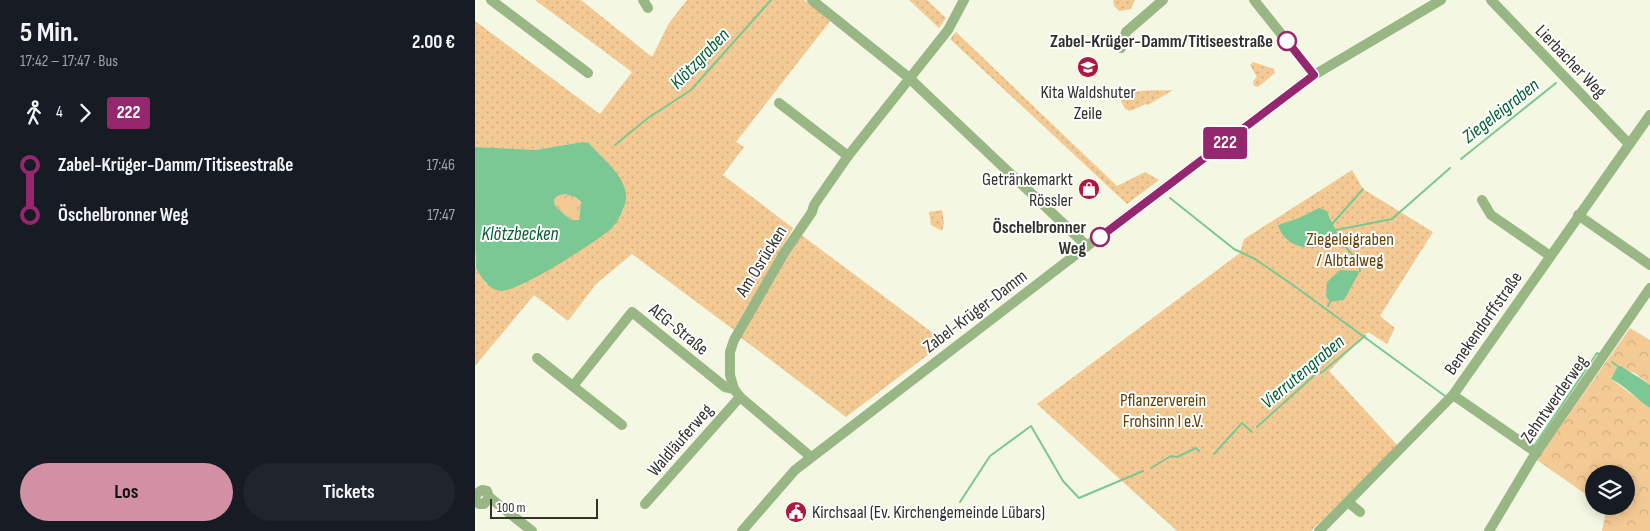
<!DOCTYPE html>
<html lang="de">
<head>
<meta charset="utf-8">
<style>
  body { margin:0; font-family:"Sofia Sans Condensed",sans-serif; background:#20242c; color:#f1f3f6; height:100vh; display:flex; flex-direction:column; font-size:19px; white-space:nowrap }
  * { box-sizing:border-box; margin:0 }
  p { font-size:16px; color:#9ea1a6 }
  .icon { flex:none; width:28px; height:28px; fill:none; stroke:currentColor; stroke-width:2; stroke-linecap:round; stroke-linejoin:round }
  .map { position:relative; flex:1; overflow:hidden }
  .drawer { display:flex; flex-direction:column; background:#171b24; width:475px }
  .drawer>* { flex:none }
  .badge { padding:0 10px; border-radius:4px; font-size:18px; line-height:32px }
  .buttons { position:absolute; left:1110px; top:465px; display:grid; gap:10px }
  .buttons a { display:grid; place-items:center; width:50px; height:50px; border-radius:50%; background:#171b24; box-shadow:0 2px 12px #0003; font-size:25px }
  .scale { position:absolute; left:15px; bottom:12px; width:108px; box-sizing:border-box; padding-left:5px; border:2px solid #31322a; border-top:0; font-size:14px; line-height:18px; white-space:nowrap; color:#31322a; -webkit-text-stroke:4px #fff; paint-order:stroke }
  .map>.badge { position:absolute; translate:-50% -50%; box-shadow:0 0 0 2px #fff }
  .legs { display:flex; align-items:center; gap:8px; height:55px; padding:0 20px; font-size:16px }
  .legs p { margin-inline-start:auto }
  .headline { display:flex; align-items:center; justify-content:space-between; height:85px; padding:0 20px }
  h1 { font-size:28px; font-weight:700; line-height:38px }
  .primary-button { display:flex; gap:10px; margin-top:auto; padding:10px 20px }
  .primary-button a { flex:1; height:58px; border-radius:30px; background:#d290a4; color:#111; font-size:20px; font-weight:700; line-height:58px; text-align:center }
  .primary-button a+a { background:#20242c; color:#f1f3f6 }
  ul { padding:0 20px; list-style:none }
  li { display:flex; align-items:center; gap:18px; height:50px; font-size:19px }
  li i { display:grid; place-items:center; width:8px; height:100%; margin:0 6px; background:currentColor }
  li i::after { content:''; width:12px; height:12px; margin:-6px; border:4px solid; border-radius:50%; background:#171b24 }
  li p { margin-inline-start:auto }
  li:first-child i { background:linear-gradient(#0000 50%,currentColor 0) }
  li:last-child i { background:linear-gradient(currentColor 50%,#0000 0) }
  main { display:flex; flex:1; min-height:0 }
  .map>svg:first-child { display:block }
</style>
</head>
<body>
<main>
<section class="drawer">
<div class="headline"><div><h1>5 Min.</h1><p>17:42 – 17:47 · Bus</p></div><b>2.00 €</b></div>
<div class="legs"><svg class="icon" aria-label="walk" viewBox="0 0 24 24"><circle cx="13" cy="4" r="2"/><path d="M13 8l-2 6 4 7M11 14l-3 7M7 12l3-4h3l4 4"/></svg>4<svg class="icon" aria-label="forward" viewBox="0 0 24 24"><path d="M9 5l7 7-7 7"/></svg><b class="badge" style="background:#95276e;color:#fff">222</b></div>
<ul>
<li><i style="color:#95276e"></i><b>Zabel-Krüger-Damm/Titiseestraße</b><p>17:46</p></li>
<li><i style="color:#95276e"></i><b>Öschelbronner Weg</b><p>17:47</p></li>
</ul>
<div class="primary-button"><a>Los</a><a>Tickets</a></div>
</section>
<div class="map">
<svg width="1175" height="531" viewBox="0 0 1175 531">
  <defs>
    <pattern id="green-dots" width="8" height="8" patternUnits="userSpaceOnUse" patternTransform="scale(1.25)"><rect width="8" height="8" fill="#f4ca94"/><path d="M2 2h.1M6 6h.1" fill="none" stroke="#d2ae80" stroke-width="1.8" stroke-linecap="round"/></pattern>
    <pattern id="forest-crowns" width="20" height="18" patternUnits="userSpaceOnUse" patternTransform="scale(1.25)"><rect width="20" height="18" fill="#f4ca94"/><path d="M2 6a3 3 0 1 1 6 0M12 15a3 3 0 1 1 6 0" fill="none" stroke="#d2ae80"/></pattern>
  </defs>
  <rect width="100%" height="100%" fill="#f4f7e2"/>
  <g fill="url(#green-dots)">
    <polygon points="60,0 106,0 177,57 194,23 212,0 329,0 356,20 261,142 269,147 248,175 318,228 259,330 157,254 121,284 93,321 59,295 0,366 0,266 11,284 48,284 138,227 148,211 151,195 144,178 114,143 108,142 55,151 0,147 0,21 125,114 157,72"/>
    <polygon points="434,0 452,0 471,18 464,28"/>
    <polygon points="638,0 660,0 656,9 644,11 639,6"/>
    <polygon points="481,32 642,186 670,172 684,180 652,204 475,39"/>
    <polygon points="778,62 799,69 800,73 783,87 779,86 778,81 782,77 775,65"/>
    <path d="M698 90 673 105 671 104 655 111 650 109 646 101 648 96C662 88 682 91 698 90Z"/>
    <polygon points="877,170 888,189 958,232 905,316 920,328 912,344 893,332 854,371 923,446 836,531 702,531 562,404 765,253 769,239"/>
    <polygon points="467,210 469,223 467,231 456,225 454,212"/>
    <polygon points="325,234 470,342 371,417 265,337"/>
  </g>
  <g fill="url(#forest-crowns)">
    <polygon points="90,194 100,197 106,203 104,220 96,220 80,206 79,200 82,195"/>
    <polygon points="1155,328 1175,340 1175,385 1160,373 1142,369 1136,379 1175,408 1175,531 1127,531 1131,511 1127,506 1151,506 1151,474 1119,474 1119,500 1062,460"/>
  </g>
  <g fill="#7cc894" fill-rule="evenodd">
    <path d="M108 142 114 143C126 158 153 177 151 199 150 208 143 222 136 229 121 242 42 293 25 291 14 290 6 277 1 268 0 258 0 166 0 147L60 150ZM90 194 100 197 106 202 104 220H96L80 206 79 200 82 196Z"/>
    <path d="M844 208 852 211C855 222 862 228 863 239 843 253 811 251 803 225L824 218Z"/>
    <polygon points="865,270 885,271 869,300 855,302 851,296 852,282"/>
    <path d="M1143 366H1146C1155 373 1165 377 1175 385V408C1161 399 1151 386 1136 379Z"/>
  </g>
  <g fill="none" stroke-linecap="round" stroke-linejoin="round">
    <g stroke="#7cc894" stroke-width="2">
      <polyline points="140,145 173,118 216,90 296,0"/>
      <polyline points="986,159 1081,83"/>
      <polyline points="695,198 759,249 780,259 818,285 970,396"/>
      <polyline points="857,224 888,189"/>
      <polyline points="861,230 917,219 975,168"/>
      <polyline points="862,237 884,262 885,271"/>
      <polyline points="853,306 856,300"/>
      <polyline points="1137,362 1145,368"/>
      <polyline points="782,427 844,371 846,373 890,336"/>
      <polyline points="1059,446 1122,353 1124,354"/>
      <polyline points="739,454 767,423 777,432"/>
      <polyline points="676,468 696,456 702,457 721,448 724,451"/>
      <polyline points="485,502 515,456 556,426 588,481 604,498 668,471"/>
    </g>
    <g stroke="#99b685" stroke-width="10">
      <polyline points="16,0 113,73"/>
      <polyline points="168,0 173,8"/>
      <polyline points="337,0 433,77 612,246"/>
      <polyline points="779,0 839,75"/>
      <polyline points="1016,0 1154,144"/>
      <polyline points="646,48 651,32 688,0"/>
      <polyline points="304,103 373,156"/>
      <polyline points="1007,200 1016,215 1074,255"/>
      <polyline points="1103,215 1175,265"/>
      <polyline points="62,358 147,425"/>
      <polyline points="98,386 157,312 250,387 259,389"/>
      <polyline points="978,395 1062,453"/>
      <polyline points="336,457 265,397 259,389 255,375 255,352 259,340 309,253 337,212 339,205 373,156 473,30 489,0"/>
      <polyline points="0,495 7,490 12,491 14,497 9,504 4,504 0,499"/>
      <polyline points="14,497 57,531"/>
      <polyline points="873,502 885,512"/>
      <polyline points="170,504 265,397"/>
      <polyline points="267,531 320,470 612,246 839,75 966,0"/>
      <polyline points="844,531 978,395 1175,115"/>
      <polyline points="1014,531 1057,459 1175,288"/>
    </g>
  </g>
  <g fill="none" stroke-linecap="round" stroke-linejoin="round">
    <g stroke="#fff" stroke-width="11">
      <polyline id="line-1" points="625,237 839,75 812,41"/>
    </g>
    <use href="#line-1" stroke="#95276e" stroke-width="8"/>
  </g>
  <defs>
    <g id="school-disc" transform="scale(1.125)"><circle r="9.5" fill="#ad1840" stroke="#fff"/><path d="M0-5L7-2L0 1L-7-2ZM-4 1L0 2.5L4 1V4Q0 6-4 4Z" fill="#fff"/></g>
    <g id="shop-disc" transform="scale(1.125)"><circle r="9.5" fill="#ad1840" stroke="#fff"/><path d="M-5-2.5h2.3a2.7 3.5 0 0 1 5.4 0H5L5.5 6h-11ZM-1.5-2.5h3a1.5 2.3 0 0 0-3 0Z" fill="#fff"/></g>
    <g id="civic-disc" transform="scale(1.125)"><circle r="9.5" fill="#ad1840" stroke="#fff"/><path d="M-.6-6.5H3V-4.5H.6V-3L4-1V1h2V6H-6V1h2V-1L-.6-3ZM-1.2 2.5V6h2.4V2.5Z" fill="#fff"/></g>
  </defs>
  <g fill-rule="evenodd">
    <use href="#school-disc" x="613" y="67"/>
    <use href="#shop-disc" x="614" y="189"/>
    <use href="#civic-disc" x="321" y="512"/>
  </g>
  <g fill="#fff" stroke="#95276e" stroke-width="2.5">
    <circle cx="812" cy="41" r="9"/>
    <circle cx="625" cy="237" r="9"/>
  </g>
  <g text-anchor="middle" stroke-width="4" stroke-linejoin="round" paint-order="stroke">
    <g font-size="18" font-weight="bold" fill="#31322a" stroke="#fff" text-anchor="end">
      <text x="798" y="47">Zabel-Krüger-Damm/Titiseestraße</text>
      <text x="611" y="233">Öschelbronner<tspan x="611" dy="21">Weg</tspan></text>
    </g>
    <g font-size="18" fill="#31322a" stroke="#fff">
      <text transform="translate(1096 61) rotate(46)" y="6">Lierbacher Weg</text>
      <text transform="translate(286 261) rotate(-58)" y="6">Am Osrücken</text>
      <text transform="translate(500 311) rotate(-37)" y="6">Zabel-Krüger-Damm</text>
      <text transform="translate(1008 323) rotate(-55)" y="6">Benekendorffstraße</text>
      <text transform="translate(204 329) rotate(39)" y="6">AEG-Straße</text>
      <text transform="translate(1079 399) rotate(-55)" y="6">Zehntwerderweg</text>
      <text transform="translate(205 440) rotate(-49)" y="6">Waldläuferweg</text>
    </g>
    <g font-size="18" fill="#31322a" stroke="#fff">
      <text x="613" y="98">Kita Waldshuter<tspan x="613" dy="21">Zeile</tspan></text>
      <text x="598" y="185" text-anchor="end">Getränkemarkt<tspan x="598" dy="21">Rössler</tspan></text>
      <text x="337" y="518" text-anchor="start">Kirchsaal (Ev. Kirchengemeinde Lübars)</text>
    </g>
    <g font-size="18" fill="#644107" stroke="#fff">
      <text x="875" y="245">Ziegeleigraben<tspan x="875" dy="21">/ Albtalweg</tspan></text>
      <text x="688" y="406">Pflanzerverein<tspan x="688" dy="21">Frohsinn I e.V.</tspan></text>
    </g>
    <g font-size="19" font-style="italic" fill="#005f30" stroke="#fff">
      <text transform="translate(224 58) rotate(-46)" y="7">Klötzgraben</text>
      <text transform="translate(1025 110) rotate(-38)" y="7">Ziegeleigraben</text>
      <text x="45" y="240">Klötzbecken</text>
      <text transform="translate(827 371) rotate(-40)" y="7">Vierrutengraben</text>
    </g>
  </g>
</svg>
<div class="buttons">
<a><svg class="icon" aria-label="layers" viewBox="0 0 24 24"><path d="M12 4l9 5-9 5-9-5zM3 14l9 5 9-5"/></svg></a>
</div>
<div class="scale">100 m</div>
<b class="badge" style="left:750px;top:143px;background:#95276e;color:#fff">222</b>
</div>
</main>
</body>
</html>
